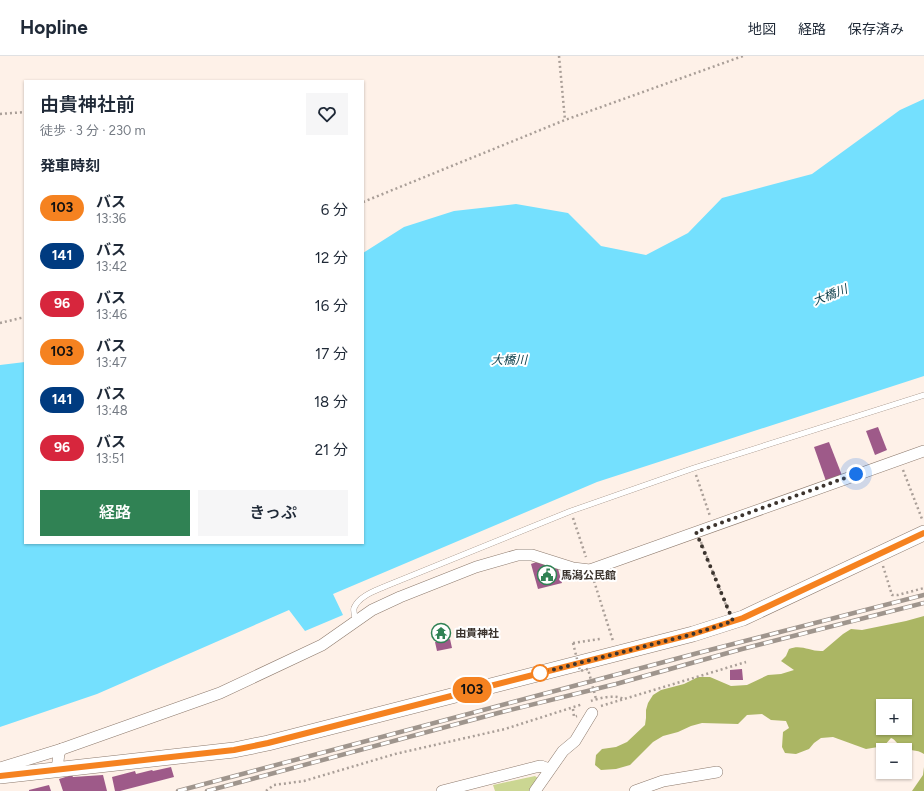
<!DOCTYPE html>
<html lang="ja">
<head>
<meta charset="utf-8">
<style>
  body { margin:0; font-family:Figtree,"Noto Sans JP",sans-serif; background:#f6f6f7; color:#1f2937; height:100vh; display:flex; flex-direction:column; font-size:15px; white-space:nowrap }
  * { box-sizing:border-box; margin:0 }
  p { font-size:13px; color:#747a83 }
  .icon { flex:none; width:22px; height:22px; fill:none; stroke:currentColor; stroke-width:2; stroke-linecap:round; stroke-linejoin:round }
  .map { position:relative; flex:1; overflow:hidden }
  .sheet { position:absolute; left:24px; top:24px; width:340px; height:464px; display:flex; flex-direction:column; background:#fff; border-radius:0px; box-shadow:0 1px 3px #0004 }
  .sheet>* { flex:none }
  .badge { padding:0 8px; border-radius:13px; font-size:14px; line-height:26px }
  .controls { position:absolute; left:876px; top:643px; display:grid; gap:8px }
  .controls a { display:grid; place-items:center; width:36px; height:36px; border-radius:0px; background:#fff; box-shadow:0 1px 3px #0004; font-size:20px }
  .you { position:absolute; width:20px; height:20px; margin:-10px; border:3px solid #fff; border-radius:50%; background:#1a73e8; box-shadow:0 0 0 6px #1a73e833 }
  .map>.badge { position:absolute; translate:-50% -50%; box-shadow:0 0 0 2px #fff }
  h2 { padding:0 16px; font-size:15px; line-height:36px }
  .round { display:grid; place-items:center; flex:none; width:42px; height:42px; border-radius:0px; background:#f6f6f7 }
  .headline { display:flex; align-items:center; justify-content:space-between; height:68px; padding:0 16px }
  h1 { font-size:19px; font-weight:600; line-height:30px }
  .cta { display:flex; gap:8px; margin-top:auto; padding:8px 16px }
  .cta a { flex:1; height:46px; border-radius:0px; background:#308254; color:#fff; font-size:16px; font-weight:600; line-height:46px; text-align:center }
  .cta a+a { background:#f6f6f7; color:#1f2937 }
  ul { padding:0; list-style:none }
  li { display:flex; align-items:center; gap:12px; height:48px; padding:0 16px }
  li div { flex:1 }
  li b { display:block; font-size:15px }
  li em { font-style:normal }
  li .badge { min-width:44px; font-weight:700; text-align:center }
  header { display:flex; align-items:center; gap:24px; box-sizing:border-box; height:56px; padding:0 20px; background:#fff; border-bottom:1px solid #e0e1e3 }
  header strong { font-size:19px }
  nav { display:flex; gap:22px; margin-inline-start:auto; font-size:14px }
  .map>svg:first-child { display:block }
</style>
</head>
<body>
<header>
<strong>Hopline</strong>
<nav><a>地図</a><a>経路</a><a>保存済み</a></nav>
</header>
<div class="map">
<svg width="924" height="735" viewBox="0 0 924 735">
  <rect width="100%" height="100%" fill="#fef1e8"/>
  <polygon fill="#cbd692" points="535,720 539,723 532,735 495,735 493,729"/>
  <g fill="#abb664" fill-rule="evenodd">
    <path d="M924 560V698C917 693 908 695 901 691 897 688 896 684 891 682L884 690 866 693 833 681 821 682 814 687 809 693 796 698 785 697 782 691 783 676 789 672 786 665 771 664 762 658 747 659 738 668 702 667 691 670 678 676 663 680 653 686 630 709 616 713 601 714 595 709 596 699 602 693 616 691 627 686 645 669 646 662V654L648 647 653 639 661 634 684 628 698 621H710L731 630 747 629 768 619 781 618 794 614 781 605 786 600 789 593C802 588 810 596 823 595L843 578 851 573 862 574 906 565ZM883 650H905V672H883Z"/>
    <polygon points="924,711 924,735 912,735 923,719"/>
  </g>
  <polygon fill="#74e0fe" points="924,43 924,320 597,426 333,538 343,559 305,575 289,554 97,638 0,671 0,309 25,306 25,487 363,487 363,197 404,171 454,155 516,148 568,157 601,190 646,199 688,177 722,142 812,118 900,54"/>
  <g fill="#9e5a89">
    <polygon points="878,371 887,394 875,399 866,375"/>
    <polygon points="829,386 843,422 827,428 814,391"/>
    <polygon points="542,504 545,505 547,511 553,509 557,509 562,527 538,533 531,508"/>
    <polygon points="443,570 446,584 450,583 452,592 437,595 435,586 439,585 436,572"/>
    <polygon points="742,613 743,624 730,624 730,614"/>
    <polygon points="171,711 174,721 120,735 115,735 112,721 135,715 136,718 152,714 153,715"/>
    <polygon points="72,719 73,721 103,719 107,735 63,735 59,723"/>
    <polygon points="49,729 51,735 29,735 29,734"/>
  </g>
  <g fill="none" stroke-linecap="round" stroke-linejoin="round">
    <g stroke="#8d7a6d" stroke-width="6">
      <path id="lane" d="M356 565C355 561 353 556 354 552 359 540 375 535 386 530L571 455 694 412 924 339"/>
    </g>
    <g stroke="#8d7a6d" stroke-width="12">
      <g id="street">
        <polyline points="0,712 62,693"/>
        <polyline points="57,714 59,697 62,693 220,637 322,589 372,554 400,541 476,511 518,499 532,499 573,512 590,514 924,395"/>
        <polyline points="442,735 536,711 541,710 549,713"/>
        <polyline points="535,735 563,695 575,685 592,657"/>
        <polyline points="635,735 663,725 717,716"/>
      </g>
    </g>
    <g stroke="#8d7a6d" stroke-width="16">
      <polyline id="secondary" points="0,720 234,694 268,687 693,578 743,562 924,477"/>
    </g>
    <g stroke="#aa9f98" stroke-width="2.5" stroke-dasharray="2 3" stroke-linecap="butt">
      <polyline points="559,0 565,64"/>
      <polyline points="0,58 25,56"/>
      <polyline points="363,146 565,64 743,0"/>
      <polyline points="0,267 25,261"/>
      <polyline points="903,414 922,463"/>
      <polyline points="696,419 710,460"/>
      <polyline points="573,462 586,501"/>
      <polyline points="701,486 728,554"/>
      <polyline points="883,510 892,539 898,539 924,532"/>
      <polyline points="594,525 613,585"/>
      <polyline points="573,587 600,583"/>
      <path d="M591 645C599 642 616 638 623 643"/>
      <polyline points="601,650 746,606"/>
      <polyline points="573,653 574,661 577,660"/>
      <polyline points="266,735 274,729 304,725 395,698 505,673 583,648"/>
    </g>
    <use href="#lane" stroke="#fff" stroke-width="5.5"/>
    <use href="#street" stroke="#fff" stroke-width="11"/>
    <use href="#secondary" stroke="#fff" stroke-width="15"/>
    <g stroke="#9f958d" stroke-width="4.5">
      <g id="rail">
        <polyline points="178,735 698,597 924,539"/>
        <polyline points="207,735 498,657 616,628 742,593 924,547"/>
      </g>
    </g>
    <use href="#rail" stroke="#fff" stroke-width="3" stroke-dasharray="9" stroke-linecap="butt"/>
    <polyline stroke="#aa9f98" stroke-width="2.5" stroke-dasharray="2 3" stroke-linecap="butt" points="573,587 580,615 588,613 596,643"/>
  </g>
  <g fill="none" stroke-linecap="round" stroke-linejoin="round">
    <g stroke="#fff" stroke-width="9">
      <polyline id="line" points="0,720 234,694 268,687 693,578 743,562 924,477"/>
    </g>
    <use href="#line" stroke="#f58220" stroke-width="6"/>
    <polyline stroke="#3c342e" stroke-width="4" stroke-dasharray="0 7.2" points="540,617 693,578 733,565 696,476 856,418"/>
  </g>
  <defs>
    <g id="civic-ring" transform="scale(1)"><circle r="9.5" fill="#fff" stroke="#308254" stroke-width="1.5"/><path d="M-.6-6.5H3V-4.5H.6V-3L4-1V1h2V6H-6V1h2V-1L-.6-3ZM-1.2 2.5V6h2.4V2.5Z" fill="#308254"/></g>
    <g id="temple-ring" transform="scale(1)"><circle r="9.5" fill="#fff" stroke="#308254" stroke-width="1.5"/><path d="M0-6L5-2H3V0L6.5 2.5H4V6H1.5V3h-3V6H-4V2.5H-6.5L-3 0V-2H-5Z" fill="#308254"/></g>
  </defs>
  <g fill-rule="evenodd">
    <use href="#civic-ring" x="547" y="519"/>
    <use href="#temple-ring" x="441" y="577"/>
  </g>
  <circle fill="#fff" stroke="#f58220" stroke-width="2" cx="540" cy="617" r="8"/>
  <g text-anchor="middle" stroke-width="4" stroke-linejoin="round" paint-order="stroke">
    <g font-size="11" font-weight="bold" fill="#3c342e" stroke="#fff" text-anchor="start">
      <text x="561" y="523">馬潟公民館</text>
      <text x="455" y="581">由貴神社</text>
    </g>
    <g font-size="12" font-style="italic" fill="#0a3d49" stroke="#fff">
      <text transform="translate(830 239) rotate(-21)" y="4">大橋川</text>
      <text x="509" y="308">大橋川</text>
    </g>
  </g>
</svg>
<div class="controls">
<a>+</a>
<a>−</a>
</div>
<div class="you" style="left:856px;top:418px"></div>
<b class="badge" style="left:472px;top:634px;background:#f58220;color:#111">103</b>
<section class="sheet">
<div class="headline"><div><h1>由貴神社前</h1><p>徒歩 · 3 分 · 230 m</p></div><a class="round"><svg class="icon" aria-label="heart" viewBox="0 0 24 24"><path d="M12 20l-8-8c-3-5 5-10 8-4 3-6 11-1 8 4z"/></svg></a></div>
<h2>発車時刻</h2>
<ul>
<li><span class="badge" style="background:#f58220;color:#111">103</span><div><b>バス</b><p>13:36</p></div><em>6 分</em></li>
<li><span class="badge" style="background:#003b80;color:#fff">141</span><div><b>バス</b><p>13:42</p></div><em>12 分</em></li>
<li><span class="badge" style="background:#d7263d;color:#fff">96</span><div><b>バス</b><p>13:46</p></div><em>16 分</em></li>
<li><span class="badge" style="background:#f58220;color:#111">103</span><div><b>バス</b><p>13:47</p></div><em>17 分</em></li>
<li><span class="badge" style="background:#003b80;color:#fff">141</span><div><b>バス</b><p>13:48</p></div><em>18 分</em></li>
<li><span class="badge" style="background:#d7263d;color:#fff">96</span><div><b>バス</b><p>13:51</p></div><em>21 分</em></li>
</ul>
<div class="cta"><a>経路</a><a>きっぷ</a></div>
</section>
</div>
</body>
</html>
